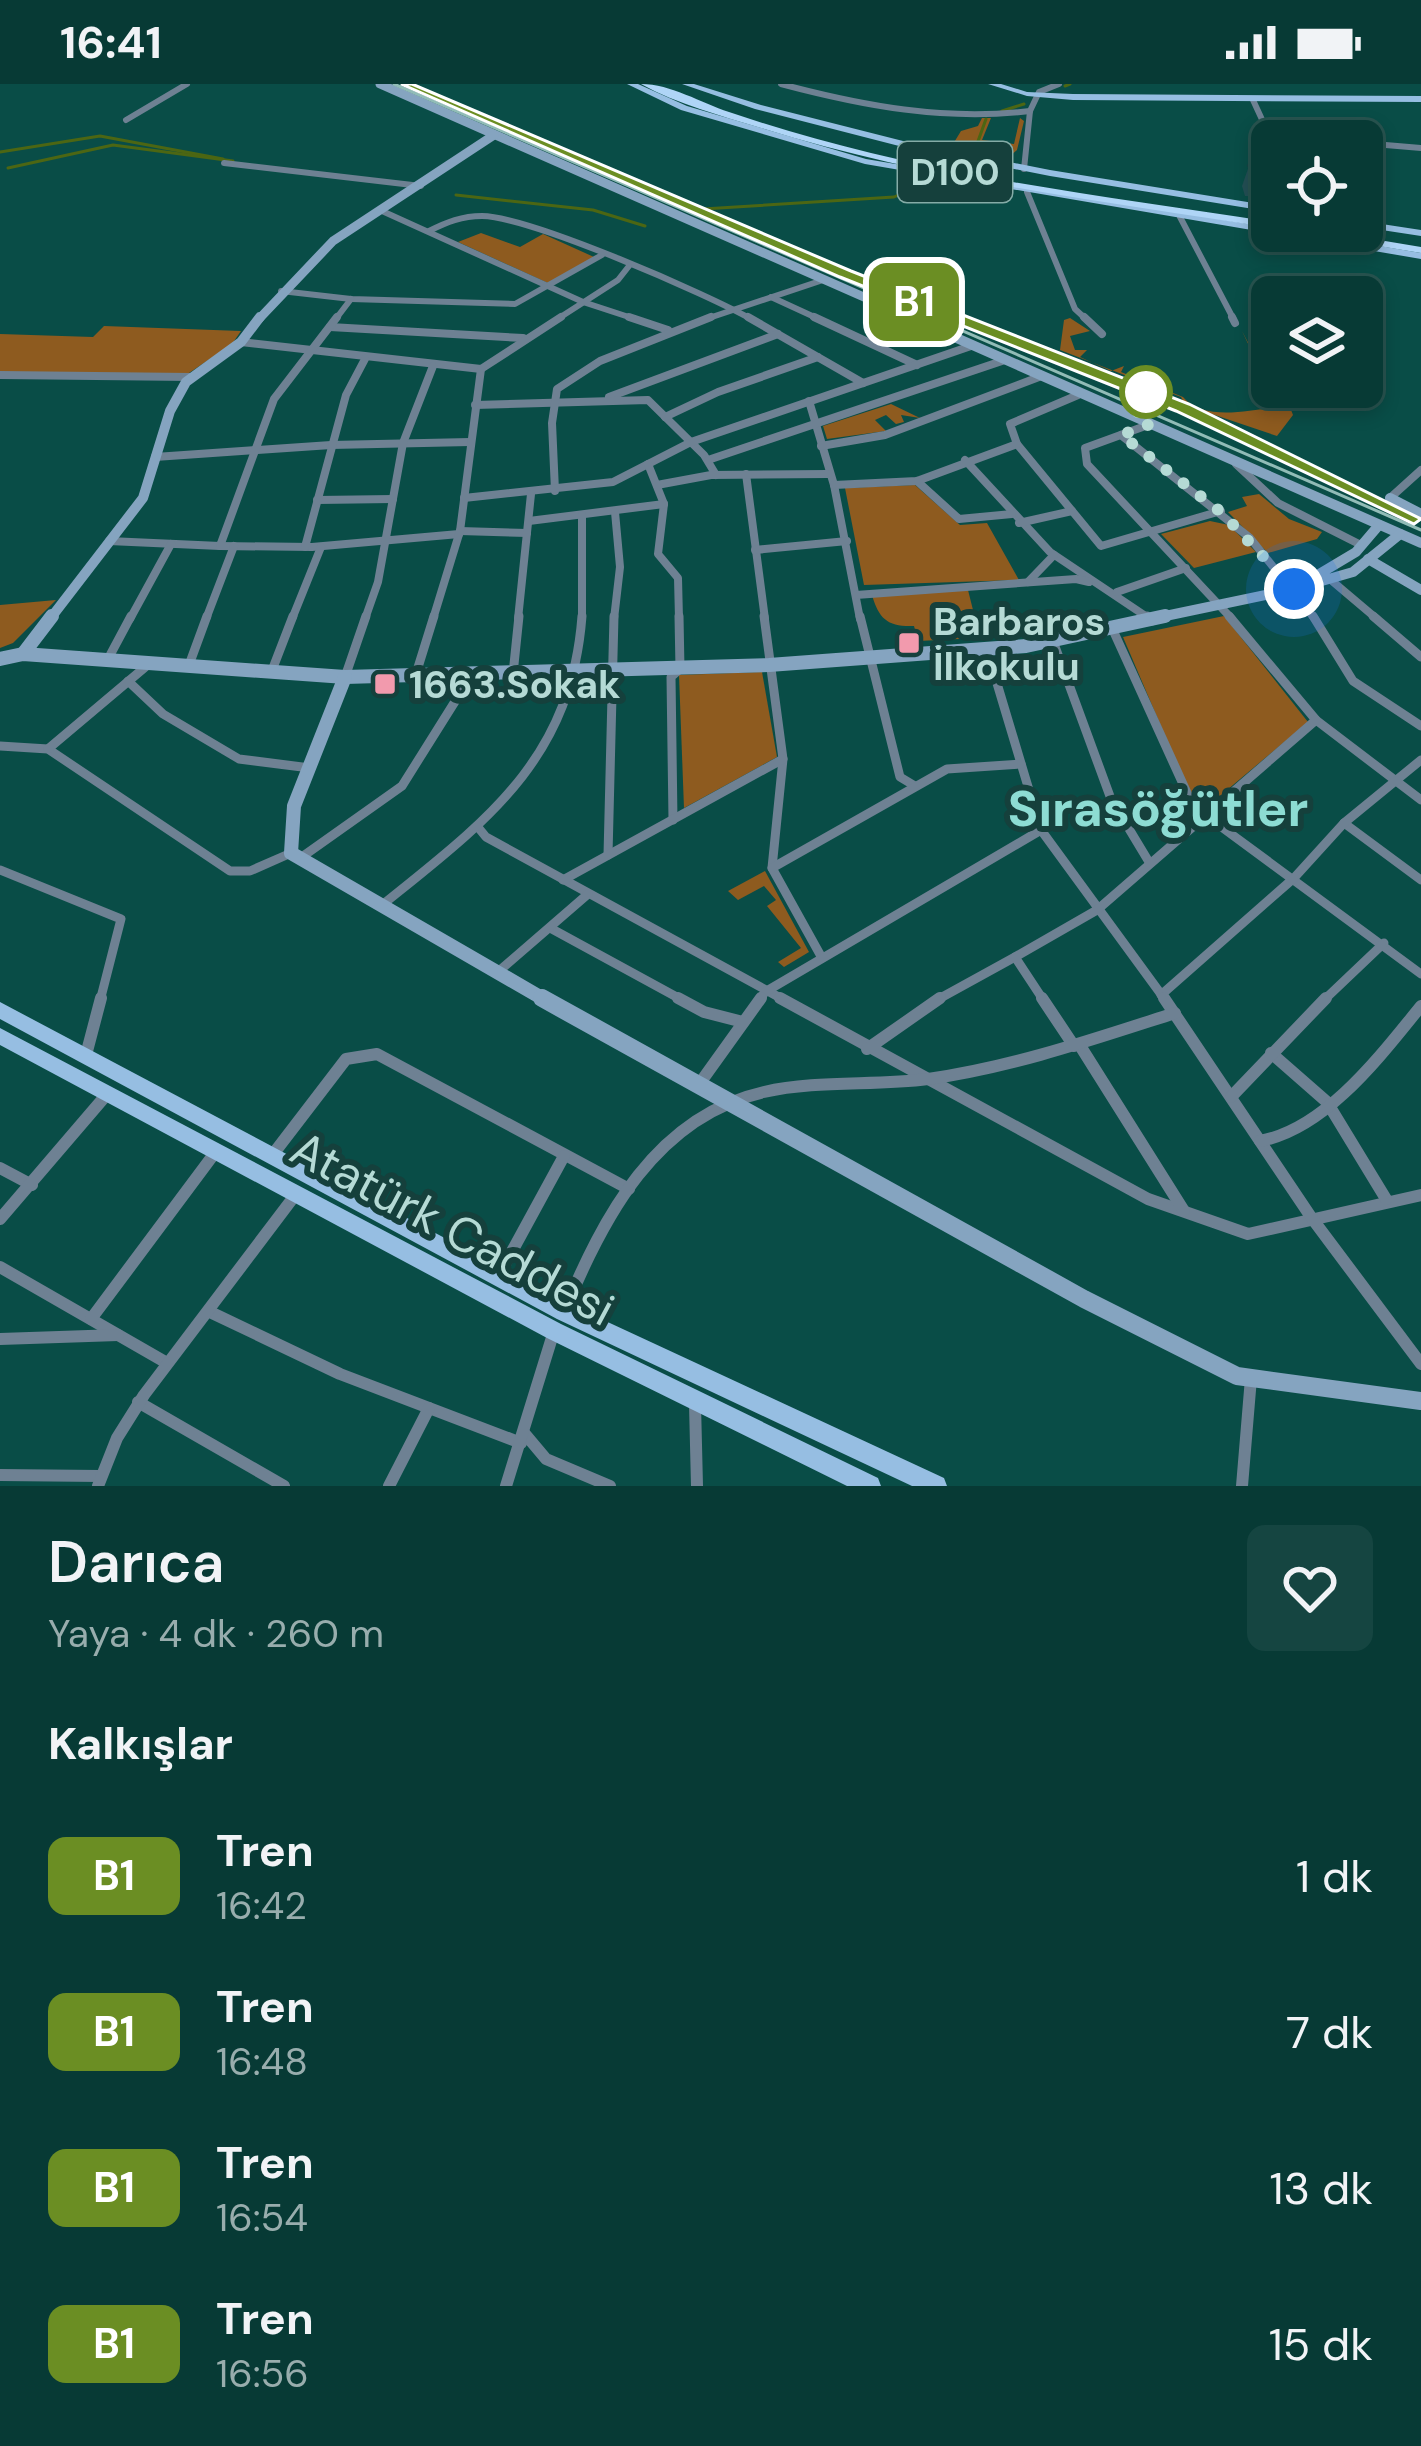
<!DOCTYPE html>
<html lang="tr">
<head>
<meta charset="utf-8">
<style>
  body { margin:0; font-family:"DM Sans",sans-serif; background:#154541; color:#f1f3f6; height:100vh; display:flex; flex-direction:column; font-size:45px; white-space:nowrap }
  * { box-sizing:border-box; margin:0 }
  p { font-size:39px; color:#98adad }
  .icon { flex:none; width:66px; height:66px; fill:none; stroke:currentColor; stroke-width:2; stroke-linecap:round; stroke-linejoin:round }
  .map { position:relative; height:1402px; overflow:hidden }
  .drawer { display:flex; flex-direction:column; background:#073a35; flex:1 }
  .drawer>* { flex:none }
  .badge { padding:0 24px; border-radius:18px; font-size:42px; line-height:78px }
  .tools { position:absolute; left:1251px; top:36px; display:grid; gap:24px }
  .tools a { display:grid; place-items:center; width:132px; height:132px; border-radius:18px; background:#073a35; box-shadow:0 6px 18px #0003,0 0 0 3px #285450; font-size:60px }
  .you { position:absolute; width:60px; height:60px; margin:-30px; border:9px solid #fff; border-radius:50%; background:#1a73e8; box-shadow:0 0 0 18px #1a73e833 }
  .map>.badge { position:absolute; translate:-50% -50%; box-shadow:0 0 0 6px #fff }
  h2 { padding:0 48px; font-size:45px; line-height:108px }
  .round { display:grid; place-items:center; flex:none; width:126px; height:126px; border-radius:18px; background:#154541 }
  .headline { display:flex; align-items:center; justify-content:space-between; height:204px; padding:0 48px }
  h1 { font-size:57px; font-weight:600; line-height:90px }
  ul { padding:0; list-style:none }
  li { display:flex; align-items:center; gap:36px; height:156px; padding:0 48px }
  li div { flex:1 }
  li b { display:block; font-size:45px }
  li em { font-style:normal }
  li .badge { min-width:132px; font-weight:700; text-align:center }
  .status { display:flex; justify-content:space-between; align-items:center; height:84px; padding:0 60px; background:#073a35; direction:ltr }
  .status svg { height:33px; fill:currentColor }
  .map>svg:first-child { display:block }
</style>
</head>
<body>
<div class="status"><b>16:41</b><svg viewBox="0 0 49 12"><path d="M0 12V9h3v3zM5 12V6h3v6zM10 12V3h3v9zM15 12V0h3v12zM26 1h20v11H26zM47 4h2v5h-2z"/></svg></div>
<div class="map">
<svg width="1421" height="1402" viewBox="0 0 1421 1402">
  <rect width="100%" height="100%" fill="#094d47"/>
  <g fill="#8e5b1f">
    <polygon points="982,34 991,34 982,56 1014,60 1020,34 1024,37 1017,66 1003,78 942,68 950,65 961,47 978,42"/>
    <polygon points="481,149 520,163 543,150 594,173 550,200 458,158"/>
    <path d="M1070 234 1090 247 1070 252 1075 266H1087L1080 273 1111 287 1124 282 1121 288 1183 313C1204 338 1249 326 1278 323L1242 247 1275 310H1285L1293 331 1277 352 1185 321 1181 313 1060 266 1064 236Z"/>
    <polygon points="104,242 241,247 232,260 186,291 0,289 0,250 93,253"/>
    <polygon points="891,320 920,334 901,331 904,338 896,340 886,331 875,336 886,347 827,355 823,342"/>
    <polygon points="915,401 960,441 987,439 1019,496 864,501 845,404"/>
    <polygon points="1259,410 1289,435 1322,448 1317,455 1268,469 1228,428 1247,422 1242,413"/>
    <polygon points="1210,437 1229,441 1256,468 1194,484 1161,450"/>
    <path d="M968 506 980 554 918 557 914 542C889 543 879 536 872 511Z"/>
    <polygon points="56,516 13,559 0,564 0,521"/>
    <polygon points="1224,532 1308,638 1208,722 1198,718 1186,701 1123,553"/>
    <polygon points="762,588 777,673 684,724 679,591"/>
    <polygon points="765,787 809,868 784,883 778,878 801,864 767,822 776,816 764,802 738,816 728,807"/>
  </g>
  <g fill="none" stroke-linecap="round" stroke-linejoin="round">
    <g stroke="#4c6613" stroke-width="3">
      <polyline points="1065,2 1070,0"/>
      <polyline points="1002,27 1024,20"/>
      <polyline points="0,68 100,52 223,75"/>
      <polyline points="955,68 977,60 986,35"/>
      <polyline points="8,84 113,61 233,77"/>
      <polyline points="456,111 593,126 645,142"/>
      <polyline points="703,125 894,113 930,97"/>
    </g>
    <g stroke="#6e8193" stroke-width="6">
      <path d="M781 0C864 22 944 37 1030 27"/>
      <polyline points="1253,16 1271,55"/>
      <polyline points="126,36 187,0"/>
      <polyline points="1270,51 1340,57"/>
      <polyline points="1362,59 1421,64"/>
      <polyline points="224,79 421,102"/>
      <polyline points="1024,85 1030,27 1039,8 1059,0"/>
      <polyline points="1027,108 1075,225 1087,236"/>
      <polyline points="382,127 583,218 638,236"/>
      <polyline points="1180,133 1234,236"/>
      <path d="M429 147C447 138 462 132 482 132 531 133 707 210 753 236"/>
      <polyline points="281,207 351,215 515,220 602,171"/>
      <polyline points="771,213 821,236"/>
      <polyline points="335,236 351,215"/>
      <polyline points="556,236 618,196 629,182"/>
      <polyline points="703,236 823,196"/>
    </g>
    <g stroke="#6e8193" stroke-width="8">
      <polyline points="629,233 668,246"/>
      <polyline points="748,233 863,299"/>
      <polyline points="814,233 917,281"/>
      <polyline points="1084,233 1102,250"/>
      <polyline points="1232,233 1235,239"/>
      <polyline points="330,243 523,254"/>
      <polyline points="241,258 481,285"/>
      <polyline points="0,291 191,293"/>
      <polyline points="1078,311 1010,340 1017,360 1101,462 1221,427"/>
      <polyline points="609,313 778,250"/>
      <polyline points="809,317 834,401 860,535"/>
      <polyline points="475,321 648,316 704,371 716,391"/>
      <polyline points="665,333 718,308 818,273"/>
      <polyline points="1148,341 1085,364 1087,380 1232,535"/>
      <polyline points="1121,351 1250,454 1315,535"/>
      <polyline points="821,362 885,351 1039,293"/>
      <polyline points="155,373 331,361 470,358"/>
      <polyline points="708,376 1002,277"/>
      <polyline points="965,376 1050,468 1150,535"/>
      <polyline points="1236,380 1278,419 1361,461"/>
      <polyline points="746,390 765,535"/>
      <polyline points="917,397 959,435 1012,430"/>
      <polyline points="657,401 711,391 828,390"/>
      <polyline points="834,401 917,397 1017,360"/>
      <polyline points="555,407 552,339 557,305 600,277 711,233"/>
      <polyline points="464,414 613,398 691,358 971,262"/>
      <polyline points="1390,414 1421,386"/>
      <polyline points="317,416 393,415"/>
      <polyline points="664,420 658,470 678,494 679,535"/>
      <polyline points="529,437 664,420 648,380"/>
      <polyline points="1019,439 1072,427"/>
      <polyline points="460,447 527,449"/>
      <polyline points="109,457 220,462 274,315 337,233"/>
      <polyline points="220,462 312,463 459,450"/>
      <polyline points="305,463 346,311 365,275"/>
      <polyline points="755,466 847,457"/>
      <polyline points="1325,491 1377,535"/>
      <polyline points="1028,498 1054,471"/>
      <polyline points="1117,508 1186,484"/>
      <polyline points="856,511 1076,495 1089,498"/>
      <polyline points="130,535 171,460"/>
      <polyline points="206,535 234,462"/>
      <polyline points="292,535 321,463"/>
      <polyline points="365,535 378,498 403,359 433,282"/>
      <polyline points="433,535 460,447 481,285 561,233"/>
      <polyline points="518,535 531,410"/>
      <polyline points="582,535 582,431"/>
      <polyline points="614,535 620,483 615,428"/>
    </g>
    <g stroke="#6e8193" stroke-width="9">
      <polyline points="764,532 783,675 772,784 822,874"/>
      <polyline points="860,532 900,693 915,702"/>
      <polyline points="1147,532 1152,537"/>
      <polyline points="1229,532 1316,636 1421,716"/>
      <polyline points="1313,532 1353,597 1421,642"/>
      <polyline points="1373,532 1421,573"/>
      <polyline points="1112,544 1193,722 1421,890"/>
      <polyline points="1053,557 1111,715 1149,778"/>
      <polyline points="987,566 1041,746 1166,917"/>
      <polyline points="108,575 131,532"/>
      <polyline points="189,581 207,532"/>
      <polyline points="271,589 293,532"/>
      <polyline points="513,590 519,532"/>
      <polyline points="345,593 366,532"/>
      <polyline points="415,593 434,532"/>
      <polyline points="128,597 163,630 239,675 310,684"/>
      <polyline points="0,662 48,665 230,787 250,787 291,769"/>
      <polyline points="48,665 150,579"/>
      <polyline points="673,736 671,593 680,585 679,532"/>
      <polyline points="1344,739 1421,796"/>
      <polyline points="477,742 486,753 786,917"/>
      <polyline points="608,771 614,532"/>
      <polyline points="299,775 402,702 471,592"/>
      <polyline points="772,784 947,685 1021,680"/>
      <polyline points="0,786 121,835 100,917"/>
      <polyline points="563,796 783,675"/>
      <path d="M381 822C485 738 571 677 582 532"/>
      <polyline points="552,845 684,917"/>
      <polyline points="499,887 588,810"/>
      <polyline points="1161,911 1294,794 1344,739 1421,676"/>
      <polyline points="759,917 765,908 1041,746"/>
      <polyline points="935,917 1015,873"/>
      <polyline points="1044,917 1015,873 1097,826 1316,636"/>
      <polyline points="1323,917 1384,859"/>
    </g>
    <g stroke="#6e8193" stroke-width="12">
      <polyline points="678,914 704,928 743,938"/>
      <polyline points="780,914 1148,1115 1248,1150 1421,1111"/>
      <polyline points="1042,914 1074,962"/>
      <polyline points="1164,914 1311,1133 1421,1280"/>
      <polyline points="1079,960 1184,1127"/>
      <polyline points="867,965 940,914"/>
      <polyline points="1271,969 1327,1018 1386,1115"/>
      <polyline points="86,971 101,914"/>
      <polyline points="700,999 761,914"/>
      <polyline points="1231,1013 1326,914"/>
      <path d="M1260 1057C1326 1045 1381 971 1421 922"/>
      <polyline points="274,1069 346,975 377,970 629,1105"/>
      <polyline points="0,1084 32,1101"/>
      <polyline points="0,1135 108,1009"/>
      <polyline points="0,1183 167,1279"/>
      <polyline points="498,1193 564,1072"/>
      <polyline points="210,1228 340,1290 521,1359"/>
      <path d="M564 1228C603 1133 656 1032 764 1008 817 996 874 1002 928 995 1013 983 1094 955 1175 929"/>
      <polyline points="91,1235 217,1066"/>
      <polyline points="0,1255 118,1251"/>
      <polyline points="138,1318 284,1402"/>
      <polyline points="695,1320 697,1402"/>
      <polyline points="525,1350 546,1375 610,1402"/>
      <polyline points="0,1391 101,1392"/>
      <polyline points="98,1402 117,1354 144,1311 296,1110"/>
      <polyline points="389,1402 429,1324"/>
      <polyline points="506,1402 554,1247"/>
      <polyline points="1242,1402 1251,1294"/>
    </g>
    <g stroke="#85a4c0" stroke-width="9">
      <polyline points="380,0 916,236"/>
      <polyline points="258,236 333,157 494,51"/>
    </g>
    <g stroke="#85a4c0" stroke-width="10">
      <polyline points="909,233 1421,459"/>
      <polyline points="1390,414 1421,430"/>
      <polyline points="1379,441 1356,468 1294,505 1353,488 1400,450"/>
      <polyline points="1368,475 1421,506"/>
      <polyline points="50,535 143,414 170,327 186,298 241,258 260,233"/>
      <polyline points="1151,535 1294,505"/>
    </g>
    <g stroke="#85a4c0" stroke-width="14">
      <polyline points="23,570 52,532"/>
      <polyline points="0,575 23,570 345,593 769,581 1026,562 1165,532"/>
      <polyline points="345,593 294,722 291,769 547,917"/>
    </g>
    <polyline stroke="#85a4c0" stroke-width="18" points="542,914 1084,1215 1237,1292 1421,1317"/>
    <g fill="#96bee2" fill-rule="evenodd">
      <polygon points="627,0 638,0 687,22 866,75 1272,144 1272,147 1292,147 1421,169 1421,175 865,80 681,26"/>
      <polygon points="682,0 694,0 761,21 903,57 1050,86 1272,122 1272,128 1050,92 903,63 755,25"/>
      <polygon points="988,0 1001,0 1027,8 1073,10 1421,12 1421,18 1073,16 1027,12"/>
      <polygon points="1362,137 1421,146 1421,152 1362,143"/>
      <polygon points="0,918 571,1221 944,1394 947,1402 912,1402 557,1235 0,935"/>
      <polygon points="0,944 561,1240 878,1394 881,1402 847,1402 547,1254 0,961"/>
    </g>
    <g fill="#afd5f7" fill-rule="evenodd">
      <path d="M641 0C671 0 701 19 729 28 776 44 823 57 871 69 1003 101 1138 117 1272 138V144C1101 117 927 96 761 44 722 32 677 20 641 0Z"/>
      <polygon points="1301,147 1325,147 1421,163 1421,169 1306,150"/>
    </g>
    <polyline stroke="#91bcb7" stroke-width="3" points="394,0 1421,446"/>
  </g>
  <polygon fill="#234f54" points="1249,82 1272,83 1272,113 1245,112 1242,102"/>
  <polygon fill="#295c62" stroke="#1d4045" stroke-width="3" points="1249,82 1272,83 1272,93 1252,92"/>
  <polygon fill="#6b8e23" stroke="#fff" stroke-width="3" points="401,0 412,0 851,187 1189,320 1421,435 1414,440 1176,327 840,193"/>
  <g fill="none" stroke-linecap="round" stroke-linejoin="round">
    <polyline stroke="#b5dad5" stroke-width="12" stroke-dasharray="0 21.6" points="1146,308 1135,335 1148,341 1121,351 1221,428 1294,505"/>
  </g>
  <circle fill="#fff" stroke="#6b8e23" stroke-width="6" cx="1146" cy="308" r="24"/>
  <g fill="#f29aad" stroke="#15403c" stroke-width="4.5">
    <rect x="897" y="547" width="24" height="24" rx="6"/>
    <rect x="373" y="588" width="24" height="24" rx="6"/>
  </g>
  <g text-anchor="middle" stroke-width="12" stroke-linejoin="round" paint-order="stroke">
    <rect fill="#15403c" stroke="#85aca7" stroke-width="3" x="898" y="58" width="114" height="60" rx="9"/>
    <g font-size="36" font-weight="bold" fill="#b5dad5">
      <text x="955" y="101">D100</text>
    </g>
    <g font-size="39" font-weight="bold" fill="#b5dad5" stroke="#15403c" text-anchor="start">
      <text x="933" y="551">Barbaros<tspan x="933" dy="45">İlkokulu</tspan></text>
      <text x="409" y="614">1663.Sokak</text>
    </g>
    <g font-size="48" fill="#b5dad5" stroke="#15403c">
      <text transform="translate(453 1144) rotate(28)" y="17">Atatürk Caddesi</text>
    </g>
    <g font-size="51" font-weight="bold" fill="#8ddcd3" stroke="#15403c">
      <text x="1158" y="742">Sırasöğütler</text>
    </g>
  </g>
</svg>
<div class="tools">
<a><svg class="icon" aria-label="locate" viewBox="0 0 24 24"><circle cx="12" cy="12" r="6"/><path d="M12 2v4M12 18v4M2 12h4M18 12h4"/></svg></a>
<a><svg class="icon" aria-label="layers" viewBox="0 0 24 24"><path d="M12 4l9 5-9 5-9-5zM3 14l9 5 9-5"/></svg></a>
</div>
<div class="you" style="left:1294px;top:505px"></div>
<b class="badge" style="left:914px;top:218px;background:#6b8e23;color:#fff">B1</b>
</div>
<section class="drawer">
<div class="headline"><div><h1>Darıca</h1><p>Yaya · 4 dk · 260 m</p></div><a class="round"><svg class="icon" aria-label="heart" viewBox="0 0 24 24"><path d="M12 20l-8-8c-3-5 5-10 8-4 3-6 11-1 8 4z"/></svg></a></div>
<h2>Kalkışlar</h2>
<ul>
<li><span class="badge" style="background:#6b8e23;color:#fff">B1</span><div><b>Tren</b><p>16:42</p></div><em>1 dk</em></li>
<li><span class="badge" style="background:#6b8e23;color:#fff">B1</span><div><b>Tren</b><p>16:48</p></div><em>7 dk</em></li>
<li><span class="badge" style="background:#6b8e23;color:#fff">B1</span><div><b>Tren</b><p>16:54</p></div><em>13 dk</em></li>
<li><span class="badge" style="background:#6b8e23;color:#fff">B1</span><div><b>Tren</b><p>16:56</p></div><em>15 dk</em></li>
</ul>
</section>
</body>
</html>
